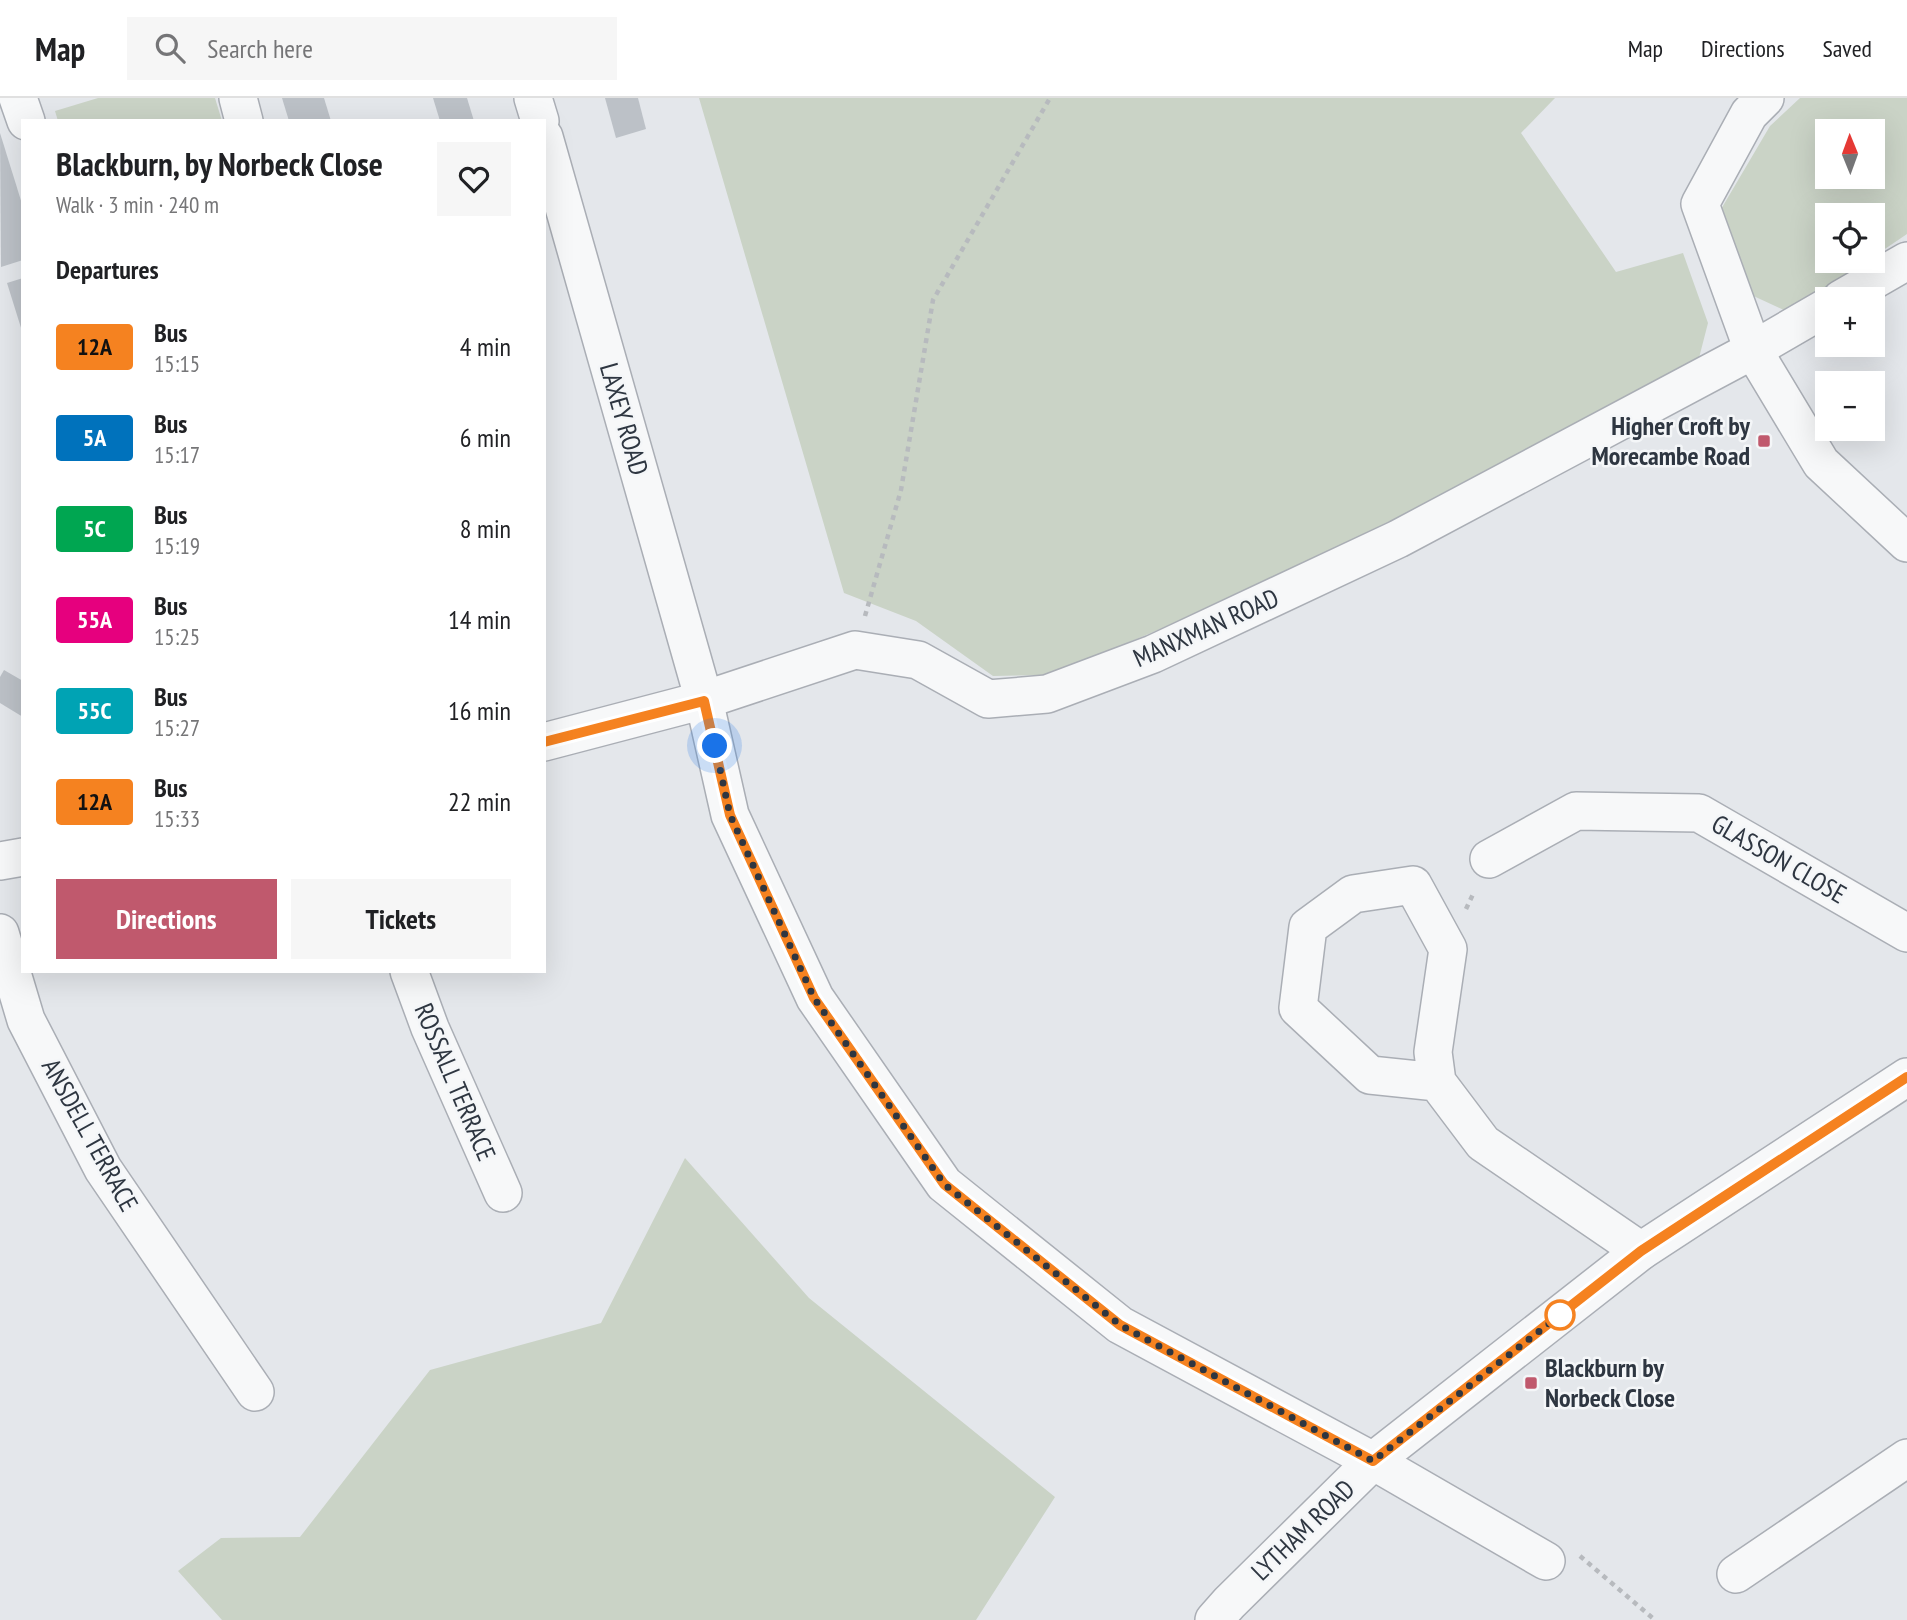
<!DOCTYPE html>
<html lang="en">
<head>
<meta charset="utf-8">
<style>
  body { margin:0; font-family:"PT Sans Narrow",sans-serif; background:#f6f6f6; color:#202124; height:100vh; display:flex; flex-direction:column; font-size:26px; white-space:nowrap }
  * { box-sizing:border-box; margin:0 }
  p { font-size:23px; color:#757577 }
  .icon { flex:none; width:38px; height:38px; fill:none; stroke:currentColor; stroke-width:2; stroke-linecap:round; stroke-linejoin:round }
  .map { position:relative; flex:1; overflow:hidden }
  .drawer { position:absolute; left:21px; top:21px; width:525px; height:854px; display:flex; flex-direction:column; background:#fff; border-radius:0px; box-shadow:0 7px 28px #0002 }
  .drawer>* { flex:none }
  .badge { padding:0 14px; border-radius:5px; font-size:24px; line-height:46px }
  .needle { width:46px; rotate:359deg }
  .fabs { position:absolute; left:1815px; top:21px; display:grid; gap:14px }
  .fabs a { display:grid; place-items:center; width:70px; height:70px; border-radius:0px; background:#fff; box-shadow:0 7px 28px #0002; font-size:35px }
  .you { position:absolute; width:35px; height:35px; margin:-18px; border:5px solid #fff; border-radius:50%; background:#1a73e8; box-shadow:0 0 0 10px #1a73e833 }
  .map>.badge { position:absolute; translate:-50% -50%; box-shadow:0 0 0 4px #fff }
  h2 { padding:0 35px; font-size:26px; line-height:63px }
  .round { display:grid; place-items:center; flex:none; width:74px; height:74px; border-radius:0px; background:#f6f6f6 }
  .overview { display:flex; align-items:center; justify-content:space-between; height:119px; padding:0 35px }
  h1 { font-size:33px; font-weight:800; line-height:52px }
  .button { display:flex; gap:14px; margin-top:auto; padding:14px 35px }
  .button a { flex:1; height:80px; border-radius:0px; background:#c0596d; color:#fff; font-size:28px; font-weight:800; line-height:80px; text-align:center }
  .button a+a { background:#f6f6f6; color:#202124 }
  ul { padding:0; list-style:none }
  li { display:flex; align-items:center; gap:21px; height:91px; padding:0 35px }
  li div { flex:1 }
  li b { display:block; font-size:26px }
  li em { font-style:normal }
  li .badge { min-width:77px; font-weight:700; text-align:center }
  header { display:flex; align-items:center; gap:42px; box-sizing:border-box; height:98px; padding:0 35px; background:#fff; border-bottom:2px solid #e0e0e0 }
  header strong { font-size:33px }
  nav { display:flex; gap:38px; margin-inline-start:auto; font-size:24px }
  .search { width:490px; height:63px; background:#f6f6f6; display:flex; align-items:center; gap:18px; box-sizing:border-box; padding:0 24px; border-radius:0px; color:#757577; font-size:26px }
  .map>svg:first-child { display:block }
</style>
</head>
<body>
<header>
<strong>Map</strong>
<div class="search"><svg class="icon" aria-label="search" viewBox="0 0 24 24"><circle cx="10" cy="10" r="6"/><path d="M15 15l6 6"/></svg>Search here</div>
<nav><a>Map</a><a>Directions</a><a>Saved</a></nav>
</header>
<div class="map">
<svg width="1907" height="1522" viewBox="0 0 1907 1522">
  <rect width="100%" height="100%" fill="#e4e7eb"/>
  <g fill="#cad3c6" fill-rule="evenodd">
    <polygon points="98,0 215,0 222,23 58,23 55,13"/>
    <polygon points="699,0 1555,0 1521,35 1616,174 1683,155 1708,225 1699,260 1446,396 1260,489 1051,577 993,578 916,523 844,495"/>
    <path d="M1800 0H1907V136L1873 159 1872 117H1827V163H1866L1788 214 1747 195 1717 118 1770 28ZM1827 33H1872V79H1827Z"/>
    <polygon points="685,1060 809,1200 1055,1399 976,1522 222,1522 178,1473 221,1440 300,1439 430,1272 601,1225"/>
  </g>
  <g fill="#bcc1c7">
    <polygon points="282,0 324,0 331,23 289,23"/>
    <polygon points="433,0 467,0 474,23 440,23"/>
    <polygon points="605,0 638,0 646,31 616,40"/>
    <polygon points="0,35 23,109 23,162 1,169"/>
    <polygon points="23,180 23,232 22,233 7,185"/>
    <polygon points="4,572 23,583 23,619 0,605 0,579"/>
  </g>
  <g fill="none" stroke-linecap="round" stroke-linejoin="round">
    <g stroke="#aaaeb5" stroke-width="40">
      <g id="street">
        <polyline points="18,0 26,23"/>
        <polyline points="238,0 244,23"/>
        <polyline points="533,0 540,23"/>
        <polyline points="1765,0 1749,16 1700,106 1753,252 1821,365 1907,445"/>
        <polyline points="544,39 704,602 730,717 815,900 944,1086 1120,1227 1373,1363 1546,1463"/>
        <polyline points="1841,201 1907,163"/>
        <polyline points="544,644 704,602 855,552 918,562 988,601 1047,596 1153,556 1398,441 1753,252 1827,209"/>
        <polyline points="1489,761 1576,713 1699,715 1907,835"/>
        <polyline points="0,763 23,759"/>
        <polyline points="0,835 26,922 103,1071 255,1294"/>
        <polyline points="409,873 430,930 503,1095"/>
        <polyline points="1437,984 1370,977 1298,910 1308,829 1353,796 1413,787 1448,851 1433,954 1437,984 1483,1045 1641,1153"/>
        <polyline points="1736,1476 1907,1360"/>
        <polyline points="1214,1522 1229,1505 1373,1363 1641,1153 1907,979"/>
      </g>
    </g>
    <g stroke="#b7babe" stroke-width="4.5" stroke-dasharray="5 5" stroke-linecap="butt">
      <polyline points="865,518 901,392 933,202 1050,0"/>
      <polyline points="1466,811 1474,794"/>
      <polyline points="1580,1458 1655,1522"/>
    </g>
    <use href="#street" stroke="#f7f8f9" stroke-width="37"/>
  </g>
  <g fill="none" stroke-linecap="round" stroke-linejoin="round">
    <g stroke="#fff" stroke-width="16">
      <polyline id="line" points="544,644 704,603 730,717 814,900 944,1086 1120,1227 1373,1363 1641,1153 1907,979"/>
    </g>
    <use href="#line" stroke="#f58220" stroke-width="10"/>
    <polyline stroke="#2e3641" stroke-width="7" stroke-dasharray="0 12.6" points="715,648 730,717 814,900 944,1086 1120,1227 1373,1363 1560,1217"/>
  </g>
  <g fill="#c0596d" stroke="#f4f6f8" stroke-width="2.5">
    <rect x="1757" y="336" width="14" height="14" rx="3.5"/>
    <rect x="1524" y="1278" width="14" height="14" rx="3.5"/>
  </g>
  <circle fill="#fff" stroke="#f58220" stroke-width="3.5" cx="1560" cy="1217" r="14"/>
  <g text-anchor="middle" stroke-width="5" stroke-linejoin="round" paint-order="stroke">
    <g font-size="26" fill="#2e3641" stroke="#f4f6f8">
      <text transform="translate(624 321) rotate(74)" y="9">LAXEY ROAD</text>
      <text transform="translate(1206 530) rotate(-24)" y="9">MANXMAN ROAD</text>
      <text transform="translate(1779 761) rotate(30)" y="9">GLASSON CLOSE</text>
      <text transform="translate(455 984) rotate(67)" y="9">ROSSALL TERRACE</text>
      <text transform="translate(90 1037) rotate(61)" y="9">ANSDELL TERRACE</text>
      <text transform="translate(1303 1432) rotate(-44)" y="9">LYTHAM ROAD</text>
    </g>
    <g font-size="26" font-weight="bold" fill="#2e3641" stroke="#f4f6f8" text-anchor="end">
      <text x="1750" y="337">Higher Croft by<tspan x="1750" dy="30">Morecambe Road</tspan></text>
      <text x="1545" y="1279" text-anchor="start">Blackburn by<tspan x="1545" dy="30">Norbeck Close</tspan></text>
    </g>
  </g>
</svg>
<div class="fabs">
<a><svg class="needle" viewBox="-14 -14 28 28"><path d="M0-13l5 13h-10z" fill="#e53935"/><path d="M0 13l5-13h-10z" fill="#757577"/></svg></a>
<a><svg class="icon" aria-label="locate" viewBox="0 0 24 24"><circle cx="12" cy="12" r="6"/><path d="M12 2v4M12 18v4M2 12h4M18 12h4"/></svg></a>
<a>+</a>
<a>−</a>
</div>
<div class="you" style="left:715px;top:648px"></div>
<section class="drawer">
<div class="overview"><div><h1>Blackburn, by Norbeck Close</h1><p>Walk · 3 min · 240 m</p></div><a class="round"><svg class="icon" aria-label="heart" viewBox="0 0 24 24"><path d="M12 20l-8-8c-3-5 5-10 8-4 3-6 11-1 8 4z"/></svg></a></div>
<h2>Departures</h2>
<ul>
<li><span class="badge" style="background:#f58220;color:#111">12A</span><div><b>Bus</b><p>15:15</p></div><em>4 min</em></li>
<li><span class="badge" style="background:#0072bc;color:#fff">5A</span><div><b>Bus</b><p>15:17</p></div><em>6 min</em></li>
<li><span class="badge" style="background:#00a651;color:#fff">5C</span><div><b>Bus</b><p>15:19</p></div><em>8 min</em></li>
<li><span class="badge" style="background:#e6007e;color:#fff">55A</span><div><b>Bus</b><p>15:25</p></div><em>14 min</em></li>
<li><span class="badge" style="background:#00a3b4;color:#fff">55C</span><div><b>Bus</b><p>15:27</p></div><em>16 min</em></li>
<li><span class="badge" style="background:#f58220;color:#111">12A</span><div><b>Bus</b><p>15:33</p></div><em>22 min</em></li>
</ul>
<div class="button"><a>Directions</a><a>Tickets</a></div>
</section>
</div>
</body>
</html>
